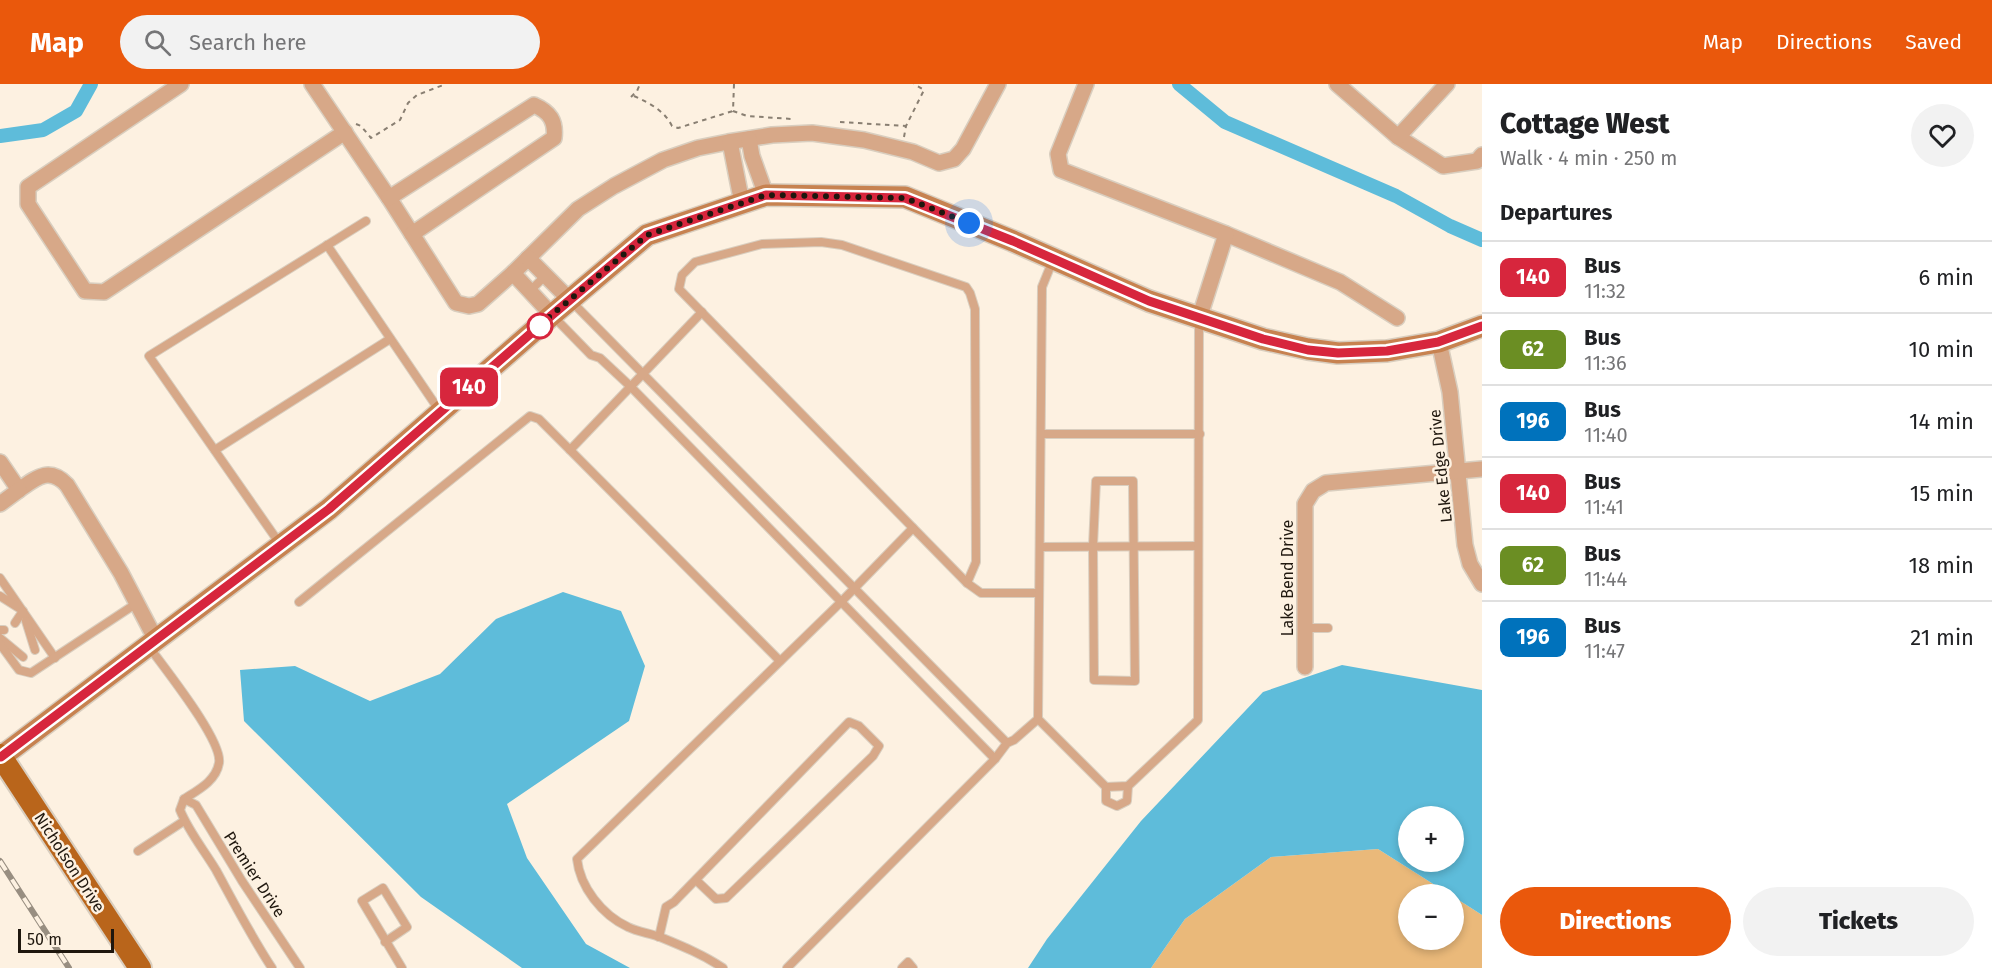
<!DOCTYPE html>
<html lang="en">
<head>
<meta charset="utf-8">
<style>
  body { margin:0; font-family:"Fira Sans",sans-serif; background:#f2f2f2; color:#202124; height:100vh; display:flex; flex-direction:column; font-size:22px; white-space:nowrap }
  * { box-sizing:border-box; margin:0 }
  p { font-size:20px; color:#757577 }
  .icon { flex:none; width:33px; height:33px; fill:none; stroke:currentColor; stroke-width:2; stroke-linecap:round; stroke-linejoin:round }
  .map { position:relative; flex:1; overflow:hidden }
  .sheet { display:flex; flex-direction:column; background:#fff; width:510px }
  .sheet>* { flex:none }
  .badge { padding:0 12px; border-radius:9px; font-size:21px; line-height:39px }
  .controls { position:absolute; left:1398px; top:722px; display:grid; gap:12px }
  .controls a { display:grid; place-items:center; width:66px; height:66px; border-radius:50%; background:#fff; box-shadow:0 3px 9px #0003; font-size:30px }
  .scale { position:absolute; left:18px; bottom:15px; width:96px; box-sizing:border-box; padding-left:6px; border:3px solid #1f170e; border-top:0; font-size:16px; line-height:21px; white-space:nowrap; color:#1f170e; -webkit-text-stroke:4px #fdf1e1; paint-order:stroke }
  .you { position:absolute; width:30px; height:30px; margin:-15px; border:4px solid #fff; border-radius:50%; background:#1a73e8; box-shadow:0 0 0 9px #1a73e833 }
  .map>.badge { position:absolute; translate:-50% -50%; box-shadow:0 0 0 3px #fff }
  h2 { padding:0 18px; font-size:22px; line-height:54px }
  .round { display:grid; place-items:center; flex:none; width:63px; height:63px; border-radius:32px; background:#f2f2f2 }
  .headline { display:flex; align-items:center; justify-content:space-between; height:102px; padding:0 18px }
  h1 { font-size:28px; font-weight:800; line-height:45px }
  .cta { display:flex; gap:12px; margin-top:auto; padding:12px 18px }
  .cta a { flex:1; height:69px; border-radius:36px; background:#ea580c; color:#fff; font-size:24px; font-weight:800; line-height:69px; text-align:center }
  .cta a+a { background:#f2f2f2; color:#202124 }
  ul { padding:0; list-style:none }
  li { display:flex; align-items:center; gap:18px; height:72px; padding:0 18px; border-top:2px solid #e0e0e0 }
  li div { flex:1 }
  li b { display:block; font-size:22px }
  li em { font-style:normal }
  li .badge { min-width:66px; font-weight:700; text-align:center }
  header { display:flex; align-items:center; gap:36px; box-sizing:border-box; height:84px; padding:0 30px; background:#ea580c; color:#fff }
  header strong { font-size:28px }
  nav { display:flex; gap:33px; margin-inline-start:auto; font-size:21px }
  .search { width:420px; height:54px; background:#f2f2f2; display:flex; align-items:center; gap:15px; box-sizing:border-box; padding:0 21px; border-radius:33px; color:#757577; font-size:22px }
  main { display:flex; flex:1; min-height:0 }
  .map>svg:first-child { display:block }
</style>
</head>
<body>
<header>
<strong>Map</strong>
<div class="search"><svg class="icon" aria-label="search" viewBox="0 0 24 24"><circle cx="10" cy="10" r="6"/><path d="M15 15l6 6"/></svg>Search here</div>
<nav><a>Map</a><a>Directions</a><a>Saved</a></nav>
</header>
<main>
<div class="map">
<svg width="1482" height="884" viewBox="0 0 1482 884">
  <rect width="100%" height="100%" fill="#fdf1e1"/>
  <polygon fill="#eab97a" points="1378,765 1449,810 1408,810 1408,855 1454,855 1454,813 1482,831 1482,884 1151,884 1185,835 1271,773"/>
  <g fill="#5ebcda" fill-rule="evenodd">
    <polygon points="563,508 621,527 645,582 629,637 507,720 527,774 586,860 630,884 522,884 421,813 244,637 240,586 295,582 370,617 440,590 496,535"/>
    <path d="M1342 581 1482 606V831L1454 813V810H1449L1378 765 1271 773 1185 835 1151 884H1028L1047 855 1141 737 1263 608ZM1408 732H1454V777H1408Z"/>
  </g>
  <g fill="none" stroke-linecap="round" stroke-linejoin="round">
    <g stroke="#5ebcda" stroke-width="14">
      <polyline points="1179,0 1225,38 1396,112 1450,142 1482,156"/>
      <polyline points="0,52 43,46 76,27 91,0"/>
    </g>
    <g stroke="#d9cebf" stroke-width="10">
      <g id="lane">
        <polygon points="821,158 842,161 966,203 970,209 975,225 976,478 967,499 679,205 682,191 695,178 762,160"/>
        <polyline points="327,161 439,326"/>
        <polyline points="531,206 545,192"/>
        <polyline points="572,218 1007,659"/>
        <polyline points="553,232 591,271 600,274 630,302 995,675"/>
        <polyline points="1041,350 1200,350"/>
        <polyline points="215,366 390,255"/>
        <polyline points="570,366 780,577"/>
        <polygon points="1096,397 1133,397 1135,597 1094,596 1093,462"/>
        <polyline points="280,460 149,272 366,137"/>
        <polyline points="1040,463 1198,462"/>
        <polyline points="0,494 55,574"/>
        <polyline points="967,499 981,509 1039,509"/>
        <polyline points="0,512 19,524"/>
        <polyline points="299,518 530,332 539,335 570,366 702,228"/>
        <polyline points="26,537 35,566"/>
        <polyline points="15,539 23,527"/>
        <polyline points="1305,544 1328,544"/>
        <polyline points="0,546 4,546"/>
        <polyline points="0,554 23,573"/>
        <polyline points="0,560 19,586 31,589 137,519"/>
        <path d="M150 564C165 585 223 657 219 679 216 697 198 706 184 715"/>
        <polyline points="1038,635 1042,203 1053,176"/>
        <polyline points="1106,703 1106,717 1117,722 1127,717 1128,702"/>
        <polyline points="138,767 184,737"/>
        <polyline points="659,853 666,823 674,818 849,638 859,642 879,662 873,672 726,814 716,815 696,796"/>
        <polyline points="385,858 407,843 383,804 362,817 402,884"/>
        <path d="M272 884C251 852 234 819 216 786 204 766 189 748 180 726L184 715 196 721 242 797 300 884"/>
        <path d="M723 884C704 871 682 862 660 853 649 849 638 848 628 843 602 831 580 803 577 775L841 518 913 444"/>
        <polyline points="787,884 995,675 1007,659 1014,656 1038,635 1106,703 1128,702 1198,636 1199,236"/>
        <polyline points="902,884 908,878 913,884"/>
      </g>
    </g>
    <g stroke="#d9cebf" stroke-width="18">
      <g id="street">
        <polyline points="181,0 28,103 28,120 85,207 104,208 345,48"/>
        <polyline points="312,0 389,114 456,219 469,222 478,220 513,189 578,125 614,102 663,76 698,64 728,58 772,51 812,49 864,56 913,68 939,79 954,75 963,65 998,0"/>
        <polyline points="1086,0 1058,70 1061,86 1226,150 1340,198 1397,234"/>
        <polyline points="1337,0 1398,53 1443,82 1477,77 1482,71"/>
        <polyline points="1398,53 1447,0"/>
        <polyline points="749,55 752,72 766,111"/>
        <polyline points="730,58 742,119"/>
        <path d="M389 114 534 21C550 28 556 37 554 54L412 150"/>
        <polyline points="528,174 570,216"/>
        <polyline points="513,189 552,231"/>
        <polyline points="1199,235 1226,150"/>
        <polyline points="1439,258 1450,308 1465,461 1470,480 1482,500"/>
        <path d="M0 378 19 406C36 394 49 382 67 401L121 489 156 556"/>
        <polyline points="0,420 19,406"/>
        <polyline points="1305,583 1305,420 1313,407 1326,399 1482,385"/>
      </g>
    </g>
    <g stroke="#d9cebf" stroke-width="24">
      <polyline id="secondary" points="1,673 329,425 552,231 647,151 766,111 905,113 1013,157 1149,217 1263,255 1308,265 1338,269 1387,267 1439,258 1482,242"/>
    </g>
    <g stroke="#d9cebf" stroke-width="26">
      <polyline id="primary" points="0,671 140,884"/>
    </g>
    <g stroke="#897f72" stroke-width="2" stroke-dasharray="4.5 4.5" stroke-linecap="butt">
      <polyline points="734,0 733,27 747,32 792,35"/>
      <path d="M634 12C649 19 664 26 672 42L678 44 733 27"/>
      <polyline points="631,13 637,7 640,0"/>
      <polyline points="840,38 906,42"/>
      <polyline points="356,40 361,42 371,54 400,36 408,19 417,11 446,0"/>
      <polyline points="904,53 906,42 924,6 914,0"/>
    </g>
    <use href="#lane" stroke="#d7a888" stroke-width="8"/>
    <use href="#street" stroke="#d7a888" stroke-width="15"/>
    <use href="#secondary" stroke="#c78250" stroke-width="21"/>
    <use href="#primary" stroke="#b9651b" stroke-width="22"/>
    <g stroke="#988e81" stroke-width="6">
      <polyline id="rail" points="0,777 69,884"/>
    </g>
    <use href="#rail" stroke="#fdf1e1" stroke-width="4" stroke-dasharray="11" stroke-linecap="butt"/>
  </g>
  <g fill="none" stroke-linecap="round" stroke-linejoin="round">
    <g stroke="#fff" stroke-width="14">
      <polyline id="line" points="1,673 329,425 552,231 647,151 766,111 905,114 1013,157 1149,217 1263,255 1308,266 1338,269 1387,267 1438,258 1482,242"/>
    </g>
    <use href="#line" stroke="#d7263d" stroke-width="9"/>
    <polyline stroke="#1f170e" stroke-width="6" stroke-dasharray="0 10.8" points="540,242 536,244 647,151 766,111 905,114 969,139"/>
  </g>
  <circle fill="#fff" stroke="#d7263d" stroke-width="3" cx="540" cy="242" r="12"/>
  <g text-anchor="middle" stroke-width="5" stroke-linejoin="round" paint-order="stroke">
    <g font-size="16" fill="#1f170e" stroke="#fdf1e1">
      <text transform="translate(1440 382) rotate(-96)" y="6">Lake Edge Drive</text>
      <text transform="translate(1287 494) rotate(-90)" y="6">Lake Bend Drive</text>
      <text transform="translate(70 778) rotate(57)" y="6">Nicholson Drive</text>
      <text transform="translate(255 790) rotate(57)" y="6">Premier Drive</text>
    </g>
  </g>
</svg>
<div class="controls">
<a>+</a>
<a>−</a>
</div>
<div class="scale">50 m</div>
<div class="you" style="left:969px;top:139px"></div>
<b class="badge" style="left:469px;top:303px;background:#d7263d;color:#fff">140</b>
</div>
<section class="sheet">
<div class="headline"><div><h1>Cottage West</h1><p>Walk · 4 min · 250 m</p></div><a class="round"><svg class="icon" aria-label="heart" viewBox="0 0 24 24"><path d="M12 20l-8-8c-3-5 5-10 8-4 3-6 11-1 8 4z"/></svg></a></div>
<h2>Departures</h2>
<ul>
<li><span class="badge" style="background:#d7263d;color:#fff">140</span><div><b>Bus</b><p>11:32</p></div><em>6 min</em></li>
<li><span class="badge" style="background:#6b8e23;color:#fff">62</span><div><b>Bus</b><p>11:36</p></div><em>10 min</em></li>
<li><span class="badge" style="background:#0072bc;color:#fff">196</span><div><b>Bus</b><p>11:40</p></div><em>14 min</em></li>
<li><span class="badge" style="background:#d7263d;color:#fff">140</span><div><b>Bus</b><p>11:41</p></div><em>15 min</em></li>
<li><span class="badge" style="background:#6b8e23;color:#fff">62</span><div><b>Bus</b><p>11:44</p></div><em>18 min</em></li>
<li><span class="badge" style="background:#0072bc;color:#fff">196</span><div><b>Bus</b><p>11:47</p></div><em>21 min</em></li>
</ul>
<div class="cta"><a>Directions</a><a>Tickets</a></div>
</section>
</main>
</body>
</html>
